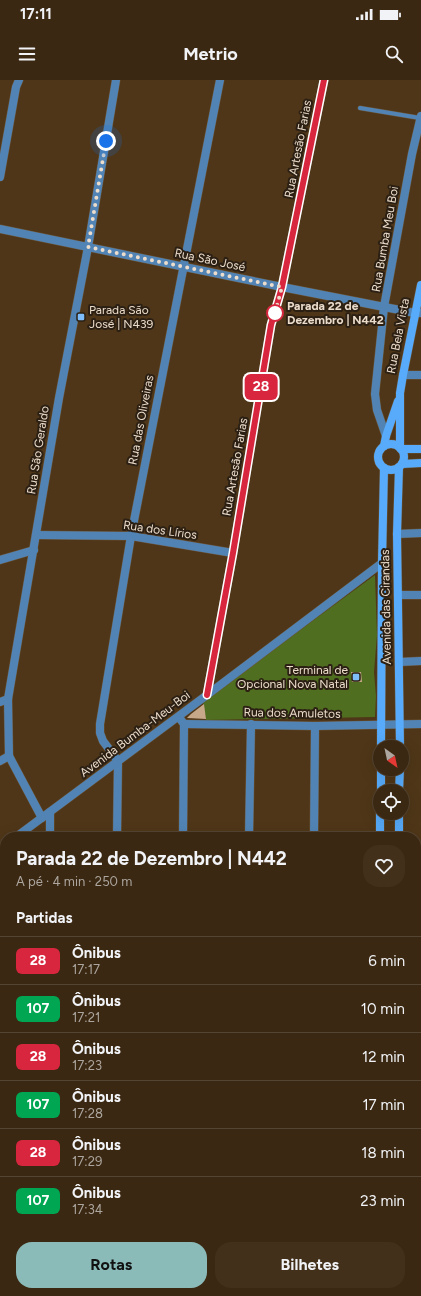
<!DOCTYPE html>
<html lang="pt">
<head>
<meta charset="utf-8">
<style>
  body { margin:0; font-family:Figtree,sans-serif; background:#42301b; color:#f1f3f6; height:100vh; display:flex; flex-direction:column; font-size:15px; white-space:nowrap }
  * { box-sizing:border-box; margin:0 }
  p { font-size:13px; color:#aca69f }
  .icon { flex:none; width:22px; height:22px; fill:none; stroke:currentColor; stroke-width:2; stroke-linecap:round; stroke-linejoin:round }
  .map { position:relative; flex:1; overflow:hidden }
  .drawer { position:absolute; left:0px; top:752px; width:421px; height:464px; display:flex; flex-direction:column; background:#3b2812; border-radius:16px 16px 0 0; box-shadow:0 4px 16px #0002,0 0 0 1px #544432 }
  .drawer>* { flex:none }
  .badge { padding:0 8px; border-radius:6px; font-size:14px; line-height:26px }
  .needle { width:26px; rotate:147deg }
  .tools { position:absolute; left:373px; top:660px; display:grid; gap:8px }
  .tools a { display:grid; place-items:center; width:36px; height:36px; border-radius:50%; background:#3b2812; box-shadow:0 4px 16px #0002,0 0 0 1px #544432; font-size:20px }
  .you { position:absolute; width:20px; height:20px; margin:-10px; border:3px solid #fff; border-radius:50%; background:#1a73e8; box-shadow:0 0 0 6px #1a73e833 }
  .map>.badge { position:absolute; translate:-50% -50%; box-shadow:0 0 0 2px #fff }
  h2 { padding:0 16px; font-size:15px; line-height:36px }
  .round { display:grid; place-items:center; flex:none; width:42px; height:42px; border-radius:16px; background:#42301b }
  .summary { display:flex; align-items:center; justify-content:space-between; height:68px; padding:0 16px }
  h1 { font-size:19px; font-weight:700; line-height:30px }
  .button { display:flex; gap:8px; margin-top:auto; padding:8px 16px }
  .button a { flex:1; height:46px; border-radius:16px; background:#8bbbb9; color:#111; font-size:16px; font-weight:700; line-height:46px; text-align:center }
  .button a+a { background:#42301b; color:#f1f3f6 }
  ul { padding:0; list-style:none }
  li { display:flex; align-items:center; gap:12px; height:48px; padding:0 16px; border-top:1px solid #544432 }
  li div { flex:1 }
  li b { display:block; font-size:15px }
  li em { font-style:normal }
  li .badge { min-width:44px; font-weight:700; text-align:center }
  .status { display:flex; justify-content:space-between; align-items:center; height:28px; padding:0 20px; background:#3b2812; direction:ltr }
  .status svg { height:11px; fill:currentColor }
  header { display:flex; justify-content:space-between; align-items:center; height:52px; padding:0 16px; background:#3b2812; font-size:18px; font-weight:700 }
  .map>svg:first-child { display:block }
</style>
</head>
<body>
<div class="status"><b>17:11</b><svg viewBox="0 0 49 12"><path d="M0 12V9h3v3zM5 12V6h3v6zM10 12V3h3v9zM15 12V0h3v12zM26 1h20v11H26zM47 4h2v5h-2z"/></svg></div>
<header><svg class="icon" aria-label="menu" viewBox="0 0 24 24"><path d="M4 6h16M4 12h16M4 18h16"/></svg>Metrio<svg class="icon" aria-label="search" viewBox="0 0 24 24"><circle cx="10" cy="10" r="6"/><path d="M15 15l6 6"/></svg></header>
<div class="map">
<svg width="421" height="1216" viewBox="0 0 421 1216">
  <rect width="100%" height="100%" fill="#4f3618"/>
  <polygon fill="#593b16" points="5,776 5,955 0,955 0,779"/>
  <g fill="#4f6e20">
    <polygon points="375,495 377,555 374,592 376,616 375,637 206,640 203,621"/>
    <rect x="0" y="822" width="5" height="33"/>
  </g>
  <g fill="#c7a989">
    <polygon points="351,592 361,592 362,602 352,602"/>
    <polygon points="204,624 206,639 187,638 191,634"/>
  </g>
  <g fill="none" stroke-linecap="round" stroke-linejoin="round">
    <g stroke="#6b5438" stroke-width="5">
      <g id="lane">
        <polyline points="360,28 420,38"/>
        <polyline points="0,1196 1,1216"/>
        <polyline points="49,1216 49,1211"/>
      </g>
    </g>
    <g stroke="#6b5438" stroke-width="9">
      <g id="street">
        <polyline points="0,97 16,7 19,0"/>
        <polyline points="0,149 282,207 415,233 421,233"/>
        <polyline points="403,295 421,295"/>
        <polyline points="386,356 377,330 375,314 384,227 412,74 421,36"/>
        <polyline points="397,454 421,453"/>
        <polyline points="36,455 131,456 233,473"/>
        <polyline points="0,480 34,470"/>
        <polyline points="398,515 421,515"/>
        <polyline points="399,582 421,581"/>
        <polyline points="207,615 233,473 271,245 282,207 324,0"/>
        <polyline points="0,622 8,619"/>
        <polyline points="181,640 184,644 183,757"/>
        <polyline points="184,644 315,646 421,644"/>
        <polyline points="0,681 9,676"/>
        <polyline points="42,738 9,676 8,619 59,318 88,167 116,0"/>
        <polyline points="16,757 207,615 382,483"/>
        <polyline points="50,757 50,732"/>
        <polyline points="117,757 118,681 103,661 100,653 100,644 131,456 220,0"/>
        <polyline points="249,757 251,644"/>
        <polyline points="314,757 315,646"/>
        <polyline points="0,769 5,765"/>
        <polyline points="416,900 421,900"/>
        <polyline points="416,965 421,965"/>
        <polyline points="0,967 5,967"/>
        <polyline points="416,1029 421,1029"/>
        <polyline points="0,1035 5,1035"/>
        <polyline points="416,1093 421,1093"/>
        <polyline points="0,1196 5,1196"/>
      </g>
    </g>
    <g stroke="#6b5438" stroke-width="9">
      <g id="secondary">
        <circle cx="391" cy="377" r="13"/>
        <polyline points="384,366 386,356 398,321"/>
        <polyline points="400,368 400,313 403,295 421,205"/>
        <polyline points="401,369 421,369"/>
        <polyline points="402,384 421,383"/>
        <polyline points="399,387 397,454 400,667"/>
        <polyline points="381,667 382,483 384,388"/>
        <polyline points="381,711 381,689"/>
        <polyline points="399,711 400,689"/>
        <polyline points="380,757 380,733"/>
        <polyline points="399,757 399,733"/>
        <polyline points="416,1159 421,1159"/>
        <polyline points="374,1211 374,1216"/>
        <polyline points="394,1216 394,1211"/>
      </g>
    </g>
    <use href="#lane" stroke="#5184b5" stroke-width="4"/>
    <use href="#street" stroke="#5184b5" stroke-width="8"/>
    <use href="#secondary" stroke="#57abfa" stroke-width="8"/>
  </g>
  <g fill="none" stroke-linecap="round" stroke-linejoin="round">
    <g stroke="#fff" stroke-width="9">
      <polyline id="line" points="207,615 233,473 271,245 282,207 324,0"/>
    </g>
    <use href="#line" stroke="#d7263d" stroke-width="6"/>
    <polyline stroke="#ecdccb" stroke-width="4" stroke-dasharray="0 7.2" points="106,61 88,167 282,207 275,233"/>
  </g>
  <circle fill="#fff" stroke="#d7263d" stroke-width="2" cx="275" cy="233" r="8"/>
  <g fill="#7fbdfa" stroke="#2b2013" stroke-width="1.5">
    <rect x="77" y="233" width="8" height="8" rx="2"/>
    <rect x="352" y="593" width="8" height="8" rx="2"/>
  </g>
  <g text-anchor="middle" stroke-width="4" stroke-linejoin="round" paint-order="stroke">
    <g font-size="12" fill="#ecdccb" stroke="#2b2013">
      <text transform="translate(298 69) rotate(-79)" y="4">Rua Artesão Farias</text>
      <text transform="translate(385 159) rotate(-80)" y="4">Rua Bumba Meu Boi</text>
      <text transform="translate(210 180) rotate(12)" y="4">Rua São José</text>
      <text transform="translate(398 256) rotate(-79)" y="4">Rua Bela Vista</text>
      <text transform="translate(141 340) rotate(-79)" y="4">Rua das Oliveiras</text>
      <text transform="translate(38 370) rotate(-81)" y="4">Rua São Geraldo</text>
      <text transform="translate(235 387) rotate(-80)" y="4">Rua Artesão Farias</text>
      <text transform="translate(160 450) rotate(8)" y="4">Rua dos Lírios</text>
      <text transform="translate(386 527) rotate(-91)" y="4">Avenida das Cirandas</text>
      <text transform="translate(292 633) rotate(1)" y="4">Rua dos Amuletos</text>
      <text transform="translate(135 654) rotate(-37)" y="4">Avenida Bumba-Meu-Boi</text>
    </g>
    <g font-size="12" font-weight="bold" fill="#ecdccb" stroke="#2b2013" text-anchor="start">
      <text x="287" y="230">Parada 22 de<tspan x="287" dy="14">Dezembro | N442</tspan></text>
    </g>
    <g font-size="12" fill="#ecdccb" stroke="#2b2013" text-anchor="start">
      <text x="89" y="234">Parada São<tspan x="89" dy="14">José | N439</tspan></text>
      <text x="348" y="594" text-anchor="end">Terminal de<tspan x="348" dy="14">Opcional Nova Natal</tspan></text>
    </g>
  </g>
</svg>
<div class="tools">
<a><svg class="needle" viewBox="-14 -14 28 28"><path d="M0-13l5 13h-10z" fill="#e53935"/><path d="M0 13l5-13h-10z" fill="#aca69f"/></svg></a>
<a><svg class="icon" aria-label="locate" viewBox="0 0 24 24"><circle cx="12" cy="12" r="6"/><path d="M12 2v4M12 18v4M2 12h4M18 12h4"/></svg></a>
</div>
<div class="you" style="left:106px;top:61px"></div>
<b class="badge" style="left:261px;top:307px;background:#d7263d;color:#fff">28</b>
<section class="drawer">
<div class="summary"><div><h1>Parada 22 de Dezembro | N442</h1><p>A pé · 4 min · 250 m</p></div><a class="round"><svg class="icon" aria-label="heart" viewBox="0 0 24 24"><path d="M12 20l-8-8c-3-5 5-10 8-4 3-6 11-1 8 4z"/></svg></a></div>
<h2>Partidas</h2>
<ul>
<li><span class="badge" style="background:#d7263d;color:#fff">28</span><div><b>Ônibus</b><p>17:17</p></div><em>6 min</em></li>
<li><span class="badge" style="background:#00a651;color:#fff">107</span><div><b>Ônibus</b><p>17:21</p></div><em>10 min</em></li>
<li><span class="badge" style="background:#d7263d;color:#fff">28</span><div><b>Ônibus</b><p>17:23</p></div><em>12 min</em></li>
<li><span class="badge" style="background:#00a651;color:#fff">107</span><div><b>Ônibus</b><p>17:28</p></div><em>17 min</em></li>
<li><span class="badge" style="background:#d7263d;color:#fff">28</span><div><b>Ônibus</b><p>17:29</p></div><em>18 min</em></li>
<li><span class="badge" style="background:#00a651;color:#fff">107</span><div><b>Ônibus</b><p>17:34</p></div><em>23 min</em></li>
</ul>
<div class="button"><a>Rotas</a><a>Bilhetes</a></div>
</section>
</div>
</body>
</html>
